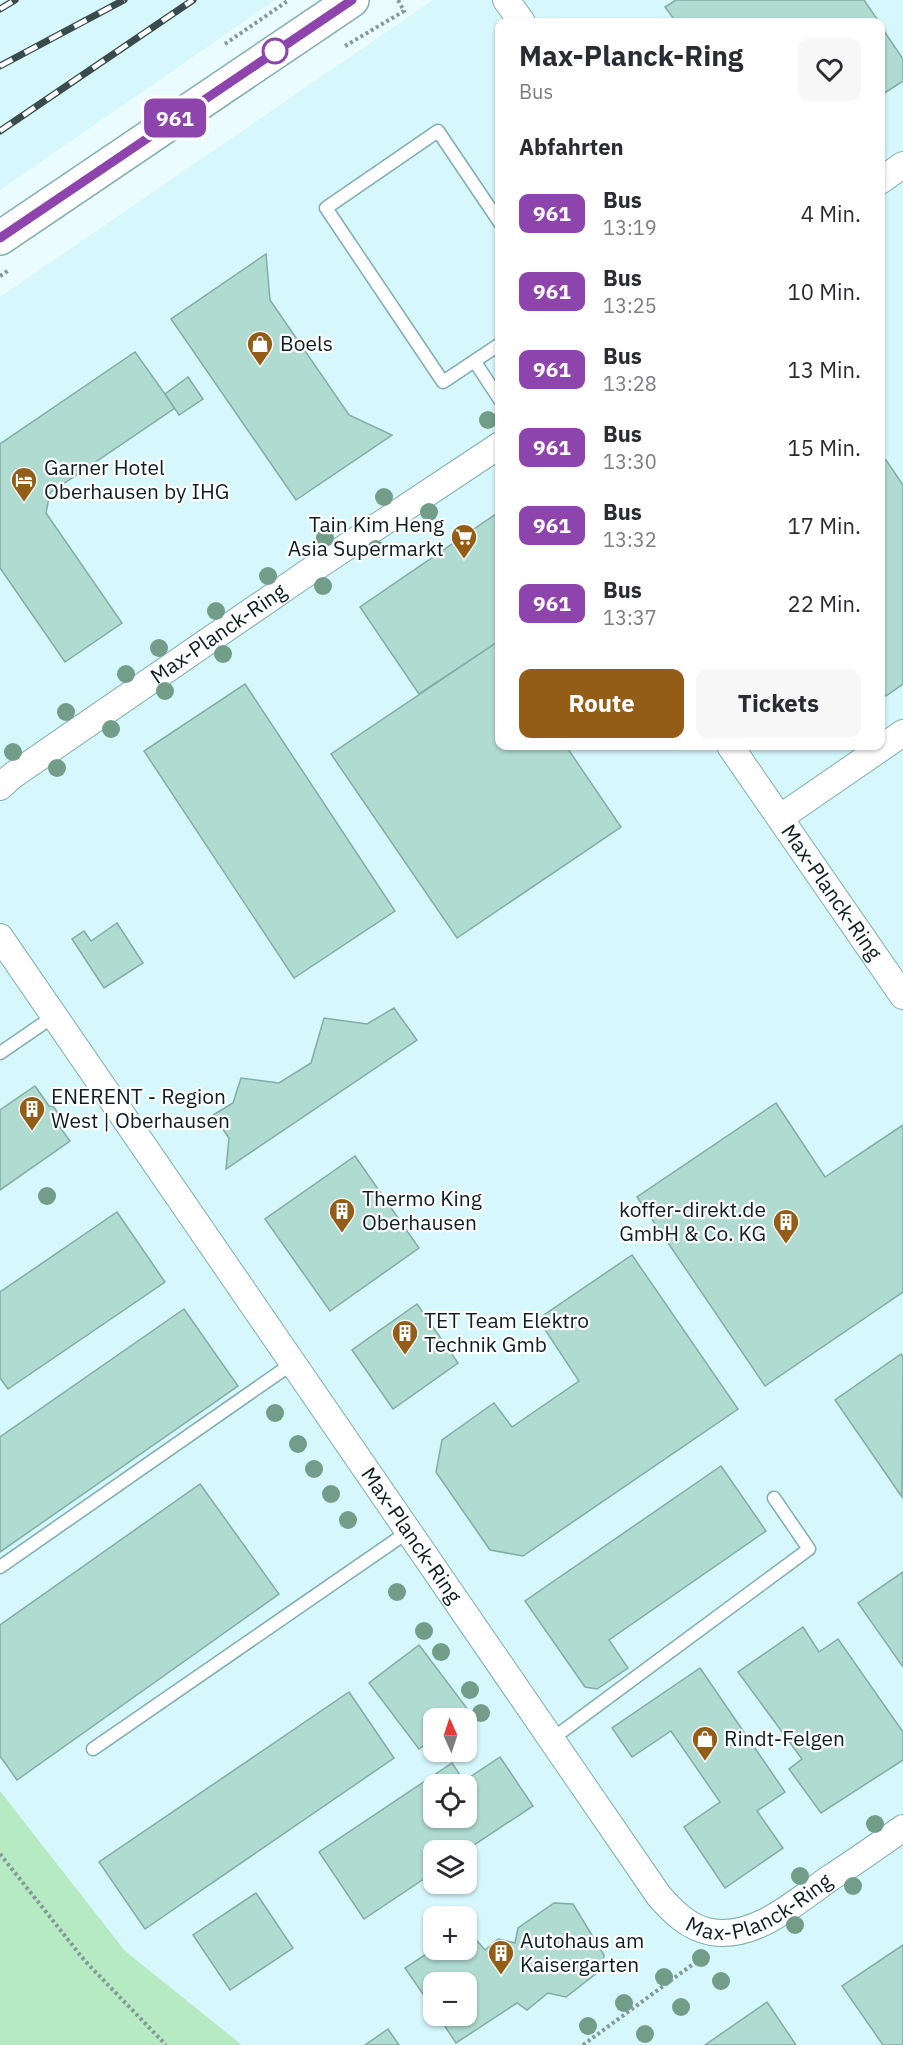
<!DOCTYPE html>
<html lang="de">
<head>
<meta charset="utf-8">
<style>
  body { margin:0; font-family:"IBM Plex Sans",sans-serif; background:#f7f7f7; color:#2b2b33; height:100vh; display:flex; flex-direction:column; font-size:22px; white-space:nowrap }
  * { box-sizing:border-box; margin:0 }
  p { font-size:20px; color:#7c7c81 }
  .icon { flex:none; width:33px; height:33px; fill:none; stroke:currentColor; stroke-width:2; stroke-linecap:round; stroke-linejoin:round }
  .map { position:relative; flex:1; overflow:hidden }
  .side { position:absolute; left:495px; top:18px; width:390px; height:732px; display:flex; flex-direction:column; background:#fff; border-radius:12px; box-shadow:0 2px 4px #0004 }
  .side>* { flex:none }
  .badge { padding:0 12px; border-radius:9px; font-size:21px; line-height:39px }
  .needle { width:39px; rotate:357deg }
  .controls { position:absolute; left:423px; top:1708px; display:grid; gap:12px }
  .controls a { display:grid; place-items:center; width:54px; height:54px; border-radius:12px; background:#fff; box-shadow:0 2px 4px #0004; font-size:30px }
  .map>.badge { position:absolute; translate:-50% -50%; box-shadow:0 0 0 3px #fff }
  h2 { padding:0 24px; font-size:22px; line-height:54px }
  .round { display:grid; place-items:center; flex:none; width:63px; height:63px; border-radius:12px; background:#f7f7f7 }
  .summary { display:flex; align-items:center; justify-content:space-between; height:102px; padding:0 24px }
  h1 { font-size:28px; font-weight:700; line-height:45px }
  .primary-button { display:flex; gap:12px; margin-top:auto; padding:12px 24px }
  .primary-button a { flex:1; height:69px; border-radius:12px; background:#945d17; color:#fff; font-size:24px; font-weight:700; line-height:69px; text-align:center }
  .primary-button a+a { background:#f7f7f7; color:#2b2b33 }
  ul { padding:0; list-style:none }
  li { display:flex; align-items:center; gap:18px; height:78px; padding:0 24px }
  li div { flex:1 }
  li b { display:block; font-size:22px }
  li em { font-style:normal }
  li .badge { min-width:66px; font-weight:700; text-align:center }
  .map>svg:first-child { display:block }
</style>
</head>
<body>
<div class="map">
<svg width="903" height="2045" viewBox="0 0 903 2045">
  <rect width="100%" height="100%" fill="#eafcff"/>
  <g fill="#d6f7fc" fill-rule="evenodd">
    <polygon points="0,0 275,0 0,190"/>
    <path d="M433 0H903V2045H242L125 1951 0 1791V297ZM500 22H880V746H500ZM434 1719H466V1752H434ZM434 1785H466V1818H434ZM434 1851H466V1884H434ZM434 1917H466V1950H434ZM434 1983H466V2016H434Z"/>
  </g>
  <polygon fill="#b5eac2" points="0,1791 125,1951 242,2045 0,2045"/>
  <g fill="#afdbd1" stroke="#83ada4" stroke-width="1.5" fill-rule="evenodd">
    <polygon points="676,0 864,0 879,22 676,22 665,7"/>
    <polygon points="880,25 903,59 903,81 880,96"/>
    <polygon points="266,254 270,300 349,415 392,435 296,500 171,319"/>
    <polygon points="135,352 175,408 50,493 46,513 122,623 65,662 0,568 0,444"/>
    <polygon points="188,377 203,399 179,415 165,394"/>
    <polygon points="886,460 903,485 903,684 886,696 880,688 880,463"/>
    <polygon points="499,512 500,648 496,643 419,694 360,607"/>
    <polygon points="496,643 500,648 500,746 566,746 621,827 457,938 331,754"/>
    <polygon points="245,684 395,911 294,978 144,751"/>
    <polygon points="117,923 143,963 104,988 72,939 84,931 91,941"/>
    <polygon points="394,1008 417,1040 226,1169 229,1138 213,1115 233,1103 241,1078 279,1083 311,1063 324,1018 367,1024"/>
    <polygon points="35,1086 49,1106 54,1107 59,1115 57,1123 70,1141 0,1190 0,1110"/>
    <polygon points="776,1103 825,1177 903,1125 903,1292 765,1386 637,1197"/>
    <polygon points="355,1156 419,1248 330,1311 265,1219"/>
    <polygon points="117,1212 165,1282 8,1389 0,1378 0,1292"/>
    <polygon points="632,1255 738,1409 523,1556 490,1550 436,1472 442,1440 494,1403 512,1427 579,1381 538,1319"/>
    <polygon points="417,1304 458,1363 393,1409 352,1350"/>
    <polygon points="184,1309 238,1386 0,1552 0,1437"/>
    <polygon points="901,1354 903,1357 902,1497 835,1400"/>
    <polygon points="721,1466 766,1531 609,1640 628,1668 597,1689 585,1687 525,1601"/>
    <polygon points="200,1484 279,1594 17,1780 0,1756 0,1625"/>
    <polygon points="903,1572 903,1667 858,1603"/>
    <polygon points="803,1627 819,1652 838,1639 903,1732 903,1760 821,1813 789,1769 802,1759 738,1672"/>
    <polygon points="419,1645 469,1711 459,1719 434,1719 434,1738 419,1749 369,1683"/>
    <polygon points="700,1668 785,1792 757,1811 783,1848 725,1888 684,1827 720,1802 671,1731 632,1757 612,1728"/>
    <polygon points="349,1692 394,1758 145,1929 99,1862"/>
    <path d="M500 1757 533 1806 465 1851H434V1872L364 1919 319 1852 452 1763 464 1781ZM434 1785H466V1818H434Z"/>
    <polygon points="256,1893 293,1948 230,1990 193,1935"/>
    <polygon points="554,1903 573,1904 604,1955 602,1969 566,1997 548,1993 527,2010 517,2003 456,2043 438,2016 466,2016 466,1983 434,1983 434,2010 405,1968 434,1949 466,1950 466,1928 485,1950 498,1939 515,1943 518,1928"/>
    <polygon points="903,1945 903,2045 883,2045 842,1986"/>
    <polygon points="767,2002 796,2045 705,2045"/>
    <polygon points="388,2029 399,2045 365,2045"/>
  </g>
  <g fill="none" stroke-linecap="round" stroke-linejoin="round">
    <g stroke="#80acb3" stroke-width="15">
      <g id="service">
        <polyline points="500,223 438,131 326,208 443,382 500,344"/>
        <polyline points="475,362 500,400"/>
        <polyline points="0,1053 54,1016"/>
        <polyline points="0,1567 293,1363"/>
        <polyline points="552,1739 809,1549 774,1498"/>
        <polyline points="93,1749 409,1531"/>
      </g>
    </g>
    <g stroke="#80acb3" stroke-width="28">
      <g id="minor">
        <polyline points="506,0 522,22"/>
        <polyline points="880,181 903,165"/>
        <path id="s1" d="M730 746 903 996"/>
        <path id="s2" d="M0 787 12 776 304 575 500 445"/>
        <polyline points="781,817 903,733"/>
        <path id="s3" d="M0 937 659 1896C673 1912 689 1928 711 1932 755 1940 797 1901 830 1878 855 1862 879 1845 903 1828"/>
      </g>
    </g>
    <g stroke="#80acb3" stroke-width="36">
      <polyline id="secondary" points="0,238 352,0"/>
    </g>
    <g stroke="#86989a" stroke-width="4" stroke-dasharray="3 3" stroke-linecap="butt">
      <polyline points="225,44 289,0"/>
      <polyline points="345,46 404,11 398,0"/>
      <polyline points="0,276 9,270"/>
      <polyline points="0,1854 85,1961 166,2045"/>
      <polyline points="583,2045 700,1959"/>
    </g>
    <use href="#service" stroke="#fff" stroke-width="12"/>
    <use href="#minor" stroke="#fff" stroke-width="26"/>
    <use href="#secondary" stroke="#fff" stroke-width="33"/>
    <g stroke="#394b4d" stroke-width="7">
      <g id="rail">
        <polyline points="0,9 15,0"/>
        <polyline points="0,66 124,0"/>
        <polyline points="0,131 193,0"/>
      </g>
    </g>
    <use href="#rail" stroke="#fff" stroke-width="4.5" stroke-dasharray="14" stroke-linecap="butt"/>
  </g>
  <g fill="#719d89">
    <circle cx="488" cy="420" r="9"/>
    <circle cx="384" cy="497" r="9"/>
    <circle cx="429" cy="512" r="9"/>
    <circle cx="325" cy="538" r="9"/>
    <circle cx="376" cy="549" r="9"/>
    <circle cx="268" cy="576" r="9"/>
    <circle cx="323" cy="586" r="9"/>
    <circle cx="216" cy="611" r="9"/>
    <circle cx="159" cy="648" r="9"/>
    <circle cx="223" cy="654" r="9"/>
    <circle cx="126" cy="674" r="9"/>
    <circle cx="165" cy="691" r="9"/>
    <circle cx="66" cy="712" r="9"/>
    <circle cx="111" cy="729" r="9"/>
    <circle cx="13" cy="752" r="9"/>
    <circle cx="57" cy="768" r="9"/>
    <circle cx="47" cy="1196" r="9"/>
    <circle cx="275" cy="1413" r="9"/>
    <circle cx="298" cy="1444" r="9"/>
    <circle cx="314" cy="1469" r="9"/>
    <circle cx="331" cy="1494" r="9"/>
    <circle cx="348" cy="1520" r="9"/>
    <circle cx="397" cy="1592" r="9"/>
    <circle cx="424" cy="1631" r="9"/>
    <circle cx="441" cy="1652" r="9"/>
    <circle cx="470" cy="1690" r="9"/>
    <circle cx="481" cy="1713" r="9"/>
    <circle cx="875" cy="1824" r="9"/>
    <circle cx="800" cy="1876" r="9"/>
    <circle cx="853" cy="1886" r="9"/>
    <circle cx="795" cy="1925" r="9"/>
    <circle cx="701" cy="1958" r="9"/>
    <circle cx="664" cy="1977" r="9"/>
    <circle cx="721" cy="1981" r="9"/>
    <circle cx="624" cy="2003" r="9"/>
    <circle cx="681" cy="2007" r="9"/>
    <circle cx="588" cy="2026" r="9"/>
    <circle cx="645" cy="2034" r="9"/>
  </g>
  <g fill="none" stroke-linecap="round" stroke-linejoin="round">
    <g stroke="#fff" stroke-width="14">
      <polyline id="line" points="0,238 352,0"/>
    </g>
    <use href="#line" stroke="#8e44ad" stroke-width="9"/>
  </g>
  <defs>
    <g id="shop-pin" transform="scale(1.35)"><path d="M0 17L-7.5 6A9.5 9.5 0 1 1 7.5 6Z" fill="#945d17" stroke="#fff"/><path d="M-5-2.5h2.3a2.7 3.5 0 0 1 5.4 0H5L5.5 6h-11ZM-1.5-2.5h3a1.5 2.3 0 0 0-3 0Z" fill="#fff"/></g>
    <g id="hotel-pin" transform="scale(1.35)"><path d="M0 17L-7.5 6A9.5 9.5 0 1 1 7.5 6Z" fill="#945d17" stroke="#fff"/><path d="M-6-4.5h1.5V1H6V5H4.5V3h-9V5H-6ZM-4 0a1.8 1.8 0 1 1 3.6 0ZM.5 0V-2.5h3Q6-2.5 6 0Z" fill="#fff"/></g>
    <g id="supermarket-pin" transform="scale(1.35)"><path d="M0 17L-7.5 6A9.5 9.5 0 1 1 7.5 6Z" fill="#945d17" stroke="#fff"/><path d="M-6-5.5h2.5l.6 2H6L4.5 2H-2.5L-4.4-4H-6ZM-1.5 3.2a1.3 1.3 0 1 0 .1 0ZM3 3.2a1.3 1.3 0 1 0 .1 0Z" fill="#fff"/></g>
    <g id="building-pin" transform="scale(1.35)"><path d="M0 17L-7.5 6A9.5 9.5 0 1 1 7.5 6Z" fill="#945d17" stroke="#fff"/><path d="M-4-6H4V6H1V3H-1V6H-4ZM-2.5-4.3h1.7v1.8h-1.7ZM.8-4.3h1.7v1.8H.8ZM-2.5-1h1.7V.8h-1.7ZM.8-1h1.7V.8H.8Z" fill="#fff"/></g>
  </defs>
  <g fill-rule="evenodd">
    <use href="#shop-pin" x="260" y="344"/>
    <use href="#hotel-pin" x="24" y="480"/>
    <use href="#supermarket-pin" x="464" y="537"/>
    <use href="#building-pin" x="32" y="1109"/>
    <use href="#building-pin" x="342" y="1211"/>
    <use href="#building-pin" x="786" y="1222"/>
    <use href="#building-pin" x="405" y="1333"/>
    <use href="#shop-pin" x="705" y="1739"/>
    <use href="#building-pin" x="501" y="1953"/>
  </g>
  <circle fill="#fff" stroke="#8e44ad" stroke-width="3" cx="275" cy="51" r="12"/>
  <g text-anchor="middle" stroke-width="4.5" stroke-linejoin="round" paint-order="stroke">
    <g font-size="21" fill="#0d1f21" stroke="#fff" text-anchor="start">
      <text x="280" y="351">Boels</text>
      <text x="44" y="475">Garner Hotel<tspan x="44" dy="24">Oberhausen by IHG</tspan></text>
      <text x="444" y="532" text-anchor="end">Tain Kim Heng<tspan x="444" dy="24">Asia Supermarkt</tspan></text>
      <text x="51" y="1104">ENERENT - Region<tspan x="51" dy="24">West | Oberhausen</tspan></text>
      <text x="362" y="1206">Thermo King<tspan x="362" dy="24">Oberhausen</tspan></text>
      <text x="766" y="1217" text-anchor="end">koffer-direkt.de<tspan x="766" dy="24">GmbH &amp; Co. KG</tspan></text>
      <text x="424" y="1328">TET Team Elektro<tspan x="424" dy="24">Technik Gmb</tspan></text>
      <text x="724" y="1746">Rindt-Felgen</text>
      <text x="520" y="1948">Autohaus am<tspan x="520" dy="24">Kaisergarten</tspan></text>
    </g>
    <g font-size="21" fill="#0d1f21" stroke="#fff">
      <text dy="7" stroke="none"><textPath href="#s2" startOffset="267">Max-Planck-Ring</textPath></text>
      <text dy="7" stroke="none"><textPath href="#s1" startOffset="178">Max-Planck-Ring</textPath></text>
      <text dy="7" stroke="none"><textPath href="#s3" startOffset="726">Max-Planck-Ring</textPath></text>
      <text dy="7" stroke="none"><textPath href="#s3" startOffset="1282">Max-Planck-Ring</textPath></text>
    </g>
  </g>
</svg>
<div class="controls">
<a><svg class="needle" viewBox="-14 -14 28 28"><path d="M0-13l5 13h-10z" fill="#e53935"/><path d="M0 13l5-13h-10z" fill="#7c7c81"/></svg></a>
<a><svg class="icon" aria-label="locate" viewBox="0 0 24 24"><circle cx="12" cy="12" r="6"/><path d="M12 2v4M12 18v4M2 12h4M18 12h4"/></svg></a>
<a><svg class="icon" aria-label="layers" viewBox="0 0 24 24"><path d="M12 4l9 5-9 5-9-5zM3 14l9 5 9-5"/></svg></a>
<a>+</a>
<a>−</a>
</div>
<b class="badge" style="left:175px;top:118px;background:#8e44ad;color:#fff">961</b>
<section class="side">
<div class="summary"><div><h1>Max-Planck-Ring</h1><p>Bus</p></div><a class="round"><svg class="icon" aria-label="heart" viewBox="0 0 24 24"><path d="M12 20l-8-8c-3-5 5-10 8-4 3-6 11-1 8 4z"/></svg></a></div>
<h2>Abfahrten</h2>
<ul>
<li><span class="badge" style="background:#8e44ad;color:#fff">961</span><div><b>Bus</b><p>13:19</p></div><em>4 Min.</em></li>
<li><span class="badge" style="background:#8e44ad;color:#fff">961</span><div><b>Bus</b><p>13:25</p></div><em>10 Min.</em></li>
<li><span class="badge" style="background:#8e44ad;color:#fff">961</span><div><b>Bus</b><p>13:28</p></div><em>13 Min.</em></li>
<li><span class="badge" style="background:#8e44ad;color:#fff">961</span><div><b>Bus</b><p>13:30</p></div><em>15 Min.</em></li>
<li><span class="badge" style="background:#8e44ad;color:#fff">961</span><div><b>Bus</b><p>13:32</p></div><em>17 Min.</em></li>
<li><span class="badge" style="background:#8e44ad;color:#fff">961</span><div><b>Bus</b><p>13:37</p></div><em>22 Min.</em></li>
</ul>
<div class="primary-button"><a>Route</a><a>Tickets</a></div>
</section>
</div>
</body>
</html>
